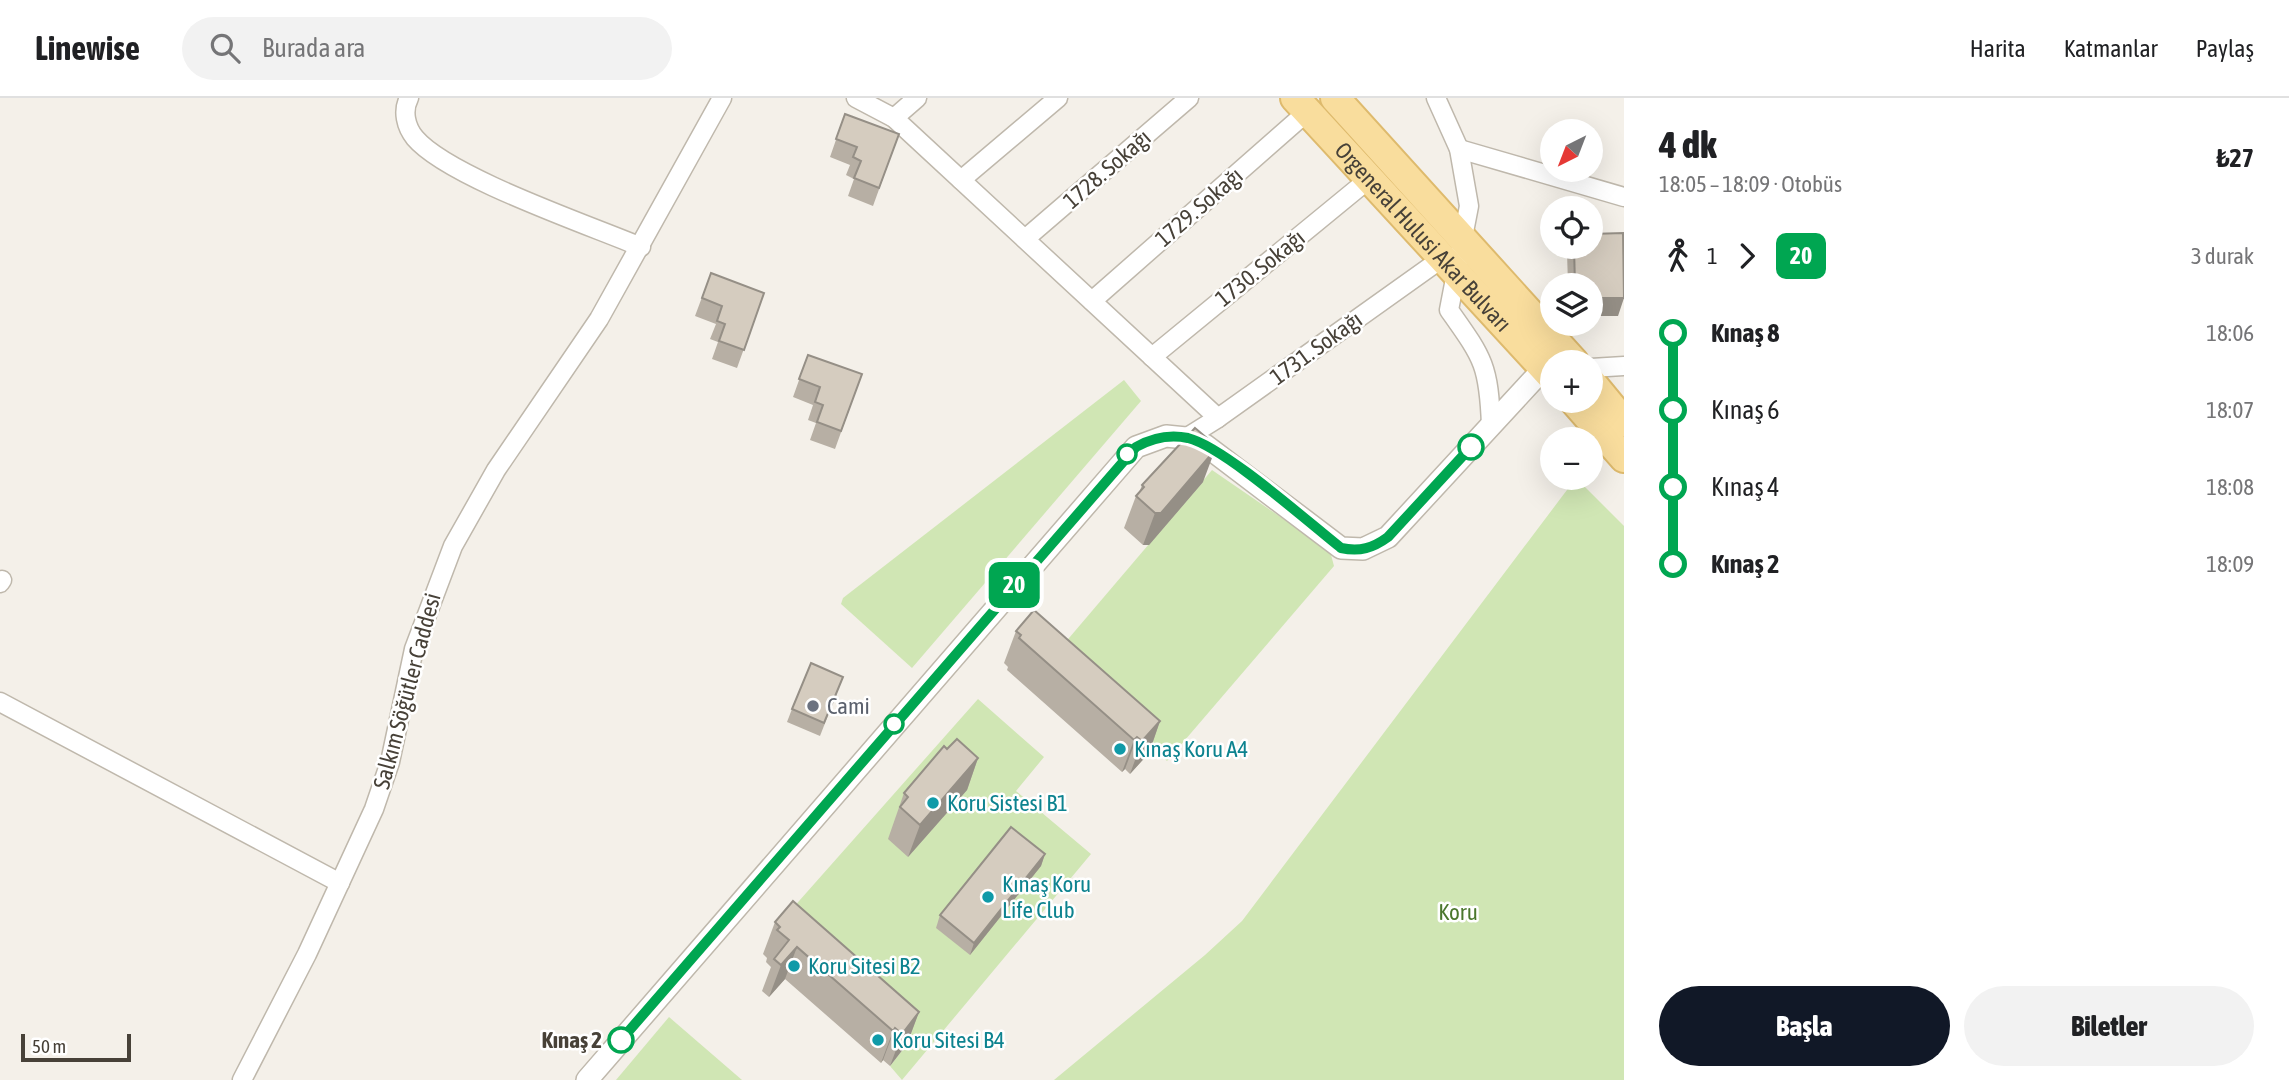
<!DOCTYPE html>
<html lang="tr">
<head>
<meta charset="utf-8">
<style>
  body { margin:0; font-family:"Asap Condensed",sans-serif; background:#f2f2f2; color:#202124; height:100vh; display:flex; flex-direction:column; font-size:26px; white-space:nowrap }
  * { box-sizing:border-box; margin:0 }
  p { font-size:23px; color:#757577 }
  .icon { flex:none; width:38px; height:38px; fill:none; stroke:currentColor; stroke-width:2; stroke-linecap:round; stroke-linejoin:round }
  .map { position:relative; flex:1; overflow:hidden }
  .sheet { display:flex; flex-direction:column; background:#fff; width:665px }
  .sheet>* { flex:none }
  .badge { padding:0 14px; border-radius:10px; font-size:24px; line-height:46px }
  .needle { width:46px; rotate:222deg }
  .controls { position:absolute; left:1540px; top:21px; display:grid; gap:14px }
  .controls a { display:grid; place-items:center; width:63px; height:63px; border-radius:50%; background:#fff; box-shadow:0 7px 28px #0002; font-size:35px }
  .scale { position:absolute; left:21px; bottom:18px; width:110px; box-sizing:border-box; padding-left:7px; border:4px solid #474138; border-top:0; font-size:19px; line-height:24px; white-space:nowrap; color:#474138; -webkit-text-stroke:5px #fff; paint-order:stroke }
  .map>.badge { position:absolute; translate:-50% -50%; box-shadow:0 0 0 4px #fff }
  .legs { display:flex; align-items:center; gap:10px; height:77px; padding:0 35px; font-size:23px }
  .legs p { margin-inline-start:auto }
  .overview { display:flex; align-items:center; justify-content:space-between; height:119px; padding:0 35px }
  h1 { font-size:38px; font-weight:800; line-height:52px }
  .cta { display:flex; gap:14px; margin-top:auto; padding:14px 35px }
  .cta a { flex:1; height:80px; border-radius:42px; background:#111827; color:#fff; font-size:28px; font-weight:800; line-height:80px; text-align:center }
  .cta a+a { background:#f2f2f2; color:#202124 }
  ul { padding:0 35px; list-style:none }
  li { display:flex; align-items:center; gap:24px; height:77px; font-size:26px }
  li i { display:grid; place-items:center; width:10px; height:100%; margin:0 9px; background:currentColor }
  li i::after { content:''; width:18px; height:18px; margin:-9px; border:5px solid; border-radius:50%; background:#fff }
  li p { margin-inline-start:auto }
  li:first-child i { background:linear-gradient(#0000 50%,currentColor 0) }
  li:last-child i { background:linear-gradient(currentColor 50%,#0000 0) }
  header { display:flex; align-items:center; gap:42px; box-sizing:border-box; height:98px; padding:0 35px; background:#fff; border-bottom:2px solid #e0e0e0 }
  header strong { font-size:33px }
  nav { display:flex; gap:38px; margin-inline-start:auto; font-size:24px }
  .search { width:490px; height:63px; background:#f2f2f2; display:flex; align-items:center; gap:18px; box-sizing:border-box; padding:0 24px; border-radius:38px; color:#757577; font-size:26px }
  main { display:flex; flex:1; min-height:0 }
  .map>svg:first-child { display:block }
</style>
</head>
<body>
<header>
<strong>Linewise</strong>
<div class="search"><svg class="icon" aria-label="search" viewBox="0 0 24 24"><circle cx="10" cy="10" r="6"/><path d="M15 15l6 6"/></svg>Burada ara</div>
<nav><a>Harita</a><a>Katmanlar</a><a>Paylaş</a></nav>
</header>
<main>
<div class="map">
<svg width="1624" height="982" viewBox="0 0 1624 982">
  <rect width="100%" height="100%" fill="#f4f0e9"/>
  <g fill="#d0e6b4">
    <polygon points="1124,282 1141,303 912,570 841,506 843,500"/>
    <polygon points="1212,372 1330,453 1334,468 1167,663 1052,560"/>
    <polygon points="1576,380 1624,428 1624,982 1054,982 1205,857 1242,823"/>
    <polygon points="978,601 1044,659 1016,693 1091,756 902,982 890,968 907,946 776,829"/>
    <polygon points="669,919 742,982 616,982"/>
  </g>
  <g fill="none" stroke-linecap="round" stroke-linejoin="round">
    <g stroke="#bfb8ac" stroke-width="21">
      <g id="minor">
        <path d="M409 0C402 13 406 29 415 40 448 79 589 127 641 149"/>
        <polyline points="856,0 894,20 1218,320"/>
        <path d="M1436 0 1459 51 1469 108 1449 212C1483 260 1489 267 1491 328"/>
        <polyline points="894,20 917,0"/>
        <polyline points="1459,51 1624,99"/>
        <polyline points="961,82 1058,0"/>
        <polyline points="1025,141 1189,0"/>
        <polyline points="1092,203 1307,14"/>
        <polyline points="1152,259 1369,81"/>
        <polyline points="1591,270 1624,268"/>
        <polyline points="1186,340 1218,320 1444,159"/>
        <polyline points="0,485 2,482"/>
        <polyline points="0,604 340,785"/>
        <polyline points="242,982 307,856 374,711 390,664 414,551 453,448 496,372 599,221 722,0"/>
      </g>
    </g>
    <g stroke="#bfb8ac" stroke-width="24">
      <polyline id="tertiary" points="587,982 1136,349 1166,338 1186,340 1205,347 1341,450 1363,451 1388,439 1544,270"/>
    </g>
    <g stroke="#deba6d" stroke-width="32">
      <g id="primary">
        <path id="s1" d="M1295 0 1552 279"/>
        <polyline points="1335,0 1574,264"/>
        <polyline points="1591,284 1624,324"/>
        <polyline points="1574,303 1624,360"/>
      </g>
    </g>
    <use href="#minor" stroke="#fff" stroke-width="18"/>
    <use href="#tertiary" stroke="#fff" stroke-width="21"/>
    <use href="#primary" stroke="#f9dd9d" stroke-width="28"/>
  </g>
  <g fill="#b7afa4">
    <polygon points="845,16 899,36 873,108 848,98 854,81 846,77 850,67 830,59"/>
    <polygon points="1569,149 1591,149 1618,218 1591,187 1568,187 1567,154"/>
    <polygon points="711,175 764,195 737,270 712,261 718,244 710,241 716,226 695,218"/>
    <polygon points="808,257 862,276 835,351 810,342 816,325 808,322 813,307 793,299"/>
    <polygon points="1203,384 1149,447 1143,447 1124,430 1136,398 1139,395 1142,387"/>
    <polygon points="1016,533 1160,623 1149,655 1130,676 1125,671 1122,674 1007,572 1008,569 1004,565"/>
    <polygon points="843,579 820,638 787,624 792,611"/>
    <polygon points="947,651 978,660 967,692 908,759 888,741 904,695"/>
    <polygon points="1045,756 1041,768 970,857 936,830 940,817"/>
    <polygon points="775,824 919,914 907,946 890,968 883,962 881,965 785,881 769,899 762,893 771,869 766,864 767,860 763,856"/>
  </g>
  <g fill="#958f86">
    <polygon points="1591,200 1624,200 1618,218 1591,218"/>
    <polygon points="1215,352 1203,384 1149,447 1143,447 1155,415"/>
    <polygon points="1160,623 1149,655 1130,676 1142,643"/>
    <polygon points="1137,639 1125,671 1122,674 1134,642"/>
    <polygon points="978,660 967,692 908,759 920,727"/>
    <polygon points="1045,756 1041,768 970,857 974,845"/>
    <polygon points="797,849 785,881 769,899 781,867"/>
    <polygon points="919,914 907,946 890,968 902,936"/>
    <polygon points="895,930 883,962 881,965 893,933"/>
  </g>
  <g fill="#d5ccbf" stroke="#958f86" stroke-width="2">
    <polygon points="845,16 899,36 879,90 854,80 861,63 853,59 857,49 836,41"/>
    <polygon points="1623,135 1624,200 1591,200 1591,187 1575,187 1574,149 1591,149 1591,136"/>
    <polygon points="711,175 764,195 744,252 719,243 725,226 717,223 722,208 702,200"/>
    <polygon points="808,257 862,276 841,333 817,324 823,307 815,304 820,289 799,281"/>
    <polygon points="1195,330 1214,346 1215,352 1161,415 1155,415 1136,398 1144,389 1142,387"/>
    <polygon points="1034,512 1160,623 1142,643 1137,639 1134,642 1019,540 1021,537 1016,533"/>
    <polygon points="811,565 843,579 824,625 792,611"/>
    <polygon points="957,641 978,660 920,727 900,709 908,699 904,695 944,648 947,651"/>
    <polygon points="1011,729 1045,756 974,845 940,817"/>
    <polygon points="793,803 919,914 902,936 895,930 893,933 797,849 781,867 774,861 789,842 777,832 780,829 775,824"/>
  </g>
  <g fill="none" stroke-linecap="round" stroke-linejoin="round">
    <g stroke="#fff" stroke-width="16">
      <path id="line-1" d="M621 942 1136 349C1152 340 1169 336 1188 340 1224 349 1308 424 1341 450 1360 454 1373 450 1388 439L1471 349"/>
    </g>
    <use href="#line-1" stroke="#00a651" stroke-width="10"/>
  </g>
  <g fill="#fff" stroke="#00a651" stroke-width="3.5">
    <circle cx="1471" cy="349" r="12"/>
    <circle cx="1127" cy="356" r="9"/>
    <circle cx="894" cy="626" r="9"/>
    <circle cx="621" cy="942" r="12"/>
  </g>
  <circle fill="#6b7280" stroke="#fff" stroke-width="2.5" cx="813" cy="608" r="7"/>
  <g fill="#0f9aa8" stroke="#fff" stroke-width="2.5">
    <circle cx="1120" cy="651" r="7"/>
    <circle cx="933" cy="705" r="7"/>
    <circle cx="988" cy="799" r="7"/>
    <circle cx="794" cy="868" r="7"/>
    <circle cx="878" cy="942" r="7"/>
  </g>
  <g text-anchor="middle" stroke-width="5" stroke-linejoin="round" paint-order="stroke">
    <g font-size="23" fill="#474138" stroke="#fff">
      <text transform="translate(1107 71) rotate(-41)" y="8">1728. Sokağı</text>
      <text transform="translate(1199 109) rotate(-41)" y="8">1729. Sokağı</text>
      <text dy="8" stroke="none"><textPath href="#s1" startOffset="189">Orgeneral Hulusi Akar Bulvarı</textPath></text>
      <text transform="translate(1260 170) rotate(-39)" y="8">1730. Sokağı</text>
      <text transform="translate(1316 250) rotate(-36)" y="8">1731. Sokağı</text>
      <text transform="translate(407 593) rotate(-75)" y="8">Salkım Söğütler Caddesi</text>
    </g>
    <g font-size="23" fill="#5b616d" stroke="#fff" text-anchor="start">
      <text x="827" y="616">Cami</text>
    </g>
    <g font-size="23" fill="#0d838f" stroke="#fff" text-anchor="start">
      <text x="1134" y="659">Kınaş Koru A4</text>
      <text x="947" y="713">Koru Sistesi B1</text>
      <text x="1002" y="794">Kınaş Koru<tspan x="1002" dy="26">Life Club</tspan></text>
      <text x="808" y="876">Koru Sitesi B2</text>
      <text x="892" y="950">Koru Sitesi B4</text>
    </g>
    <g font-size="23" fill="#4b772d" stroke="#fff">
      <text x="1458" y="822">Koru</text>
    </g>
    <g font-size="23" font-weight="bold" fill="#474138" stroke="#fff" text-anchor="end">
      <text x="602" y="950">Kınaş 2</text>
    </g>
  </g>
</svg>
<div class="controls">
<a><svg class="needle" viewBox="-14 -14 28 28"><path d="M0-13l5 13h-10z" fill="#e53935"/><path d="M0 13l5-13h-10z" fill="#757577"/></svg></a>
<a><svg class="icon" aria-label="locate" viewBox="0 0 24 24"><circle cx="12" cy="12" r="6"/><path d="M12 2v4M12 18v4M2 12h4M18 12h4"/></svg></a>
<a><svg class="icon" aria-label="layers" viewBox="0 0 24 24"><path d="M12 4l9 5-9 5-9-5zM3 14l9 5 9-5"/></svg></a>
<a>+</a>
<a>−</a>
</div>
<div class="scale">50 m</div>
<b class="badge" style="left:1014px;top:487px;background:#00a651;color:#fff">20</b>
</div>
<section class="sheet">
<div class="overview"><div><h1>4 dk</h1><p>18:05 – 18:09 · Otobüs</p></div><b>₺27</b></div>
<div class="legs"><svg class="icon" aria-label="walk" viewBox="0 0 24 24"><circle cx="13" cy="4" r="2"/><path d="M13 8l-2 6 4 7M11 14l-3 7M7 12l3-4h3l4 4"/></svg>1<svg class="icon" aria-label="forward" viewBox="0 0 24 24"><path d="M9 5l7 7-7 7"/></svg><b class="badge" style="background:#00a651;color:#fff">20</b><p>3 durak</p></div>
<ul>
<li><i style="color:#00a651"></i><b>Kınaş 8</b><p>18:06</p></li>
<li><i style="color:#00a651"></i><span>Kınaş 6</span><p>18:07</p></li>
<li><i style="color:#00a651"></i><span>Kınaş 4</span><p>18:08</p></li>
<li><i style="color:#00a651"></i><b>Kınaş 2</b><p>18:09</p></li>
</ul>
<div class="cta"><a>Başla</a><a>Biletler</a></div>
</section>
</main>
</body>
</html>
